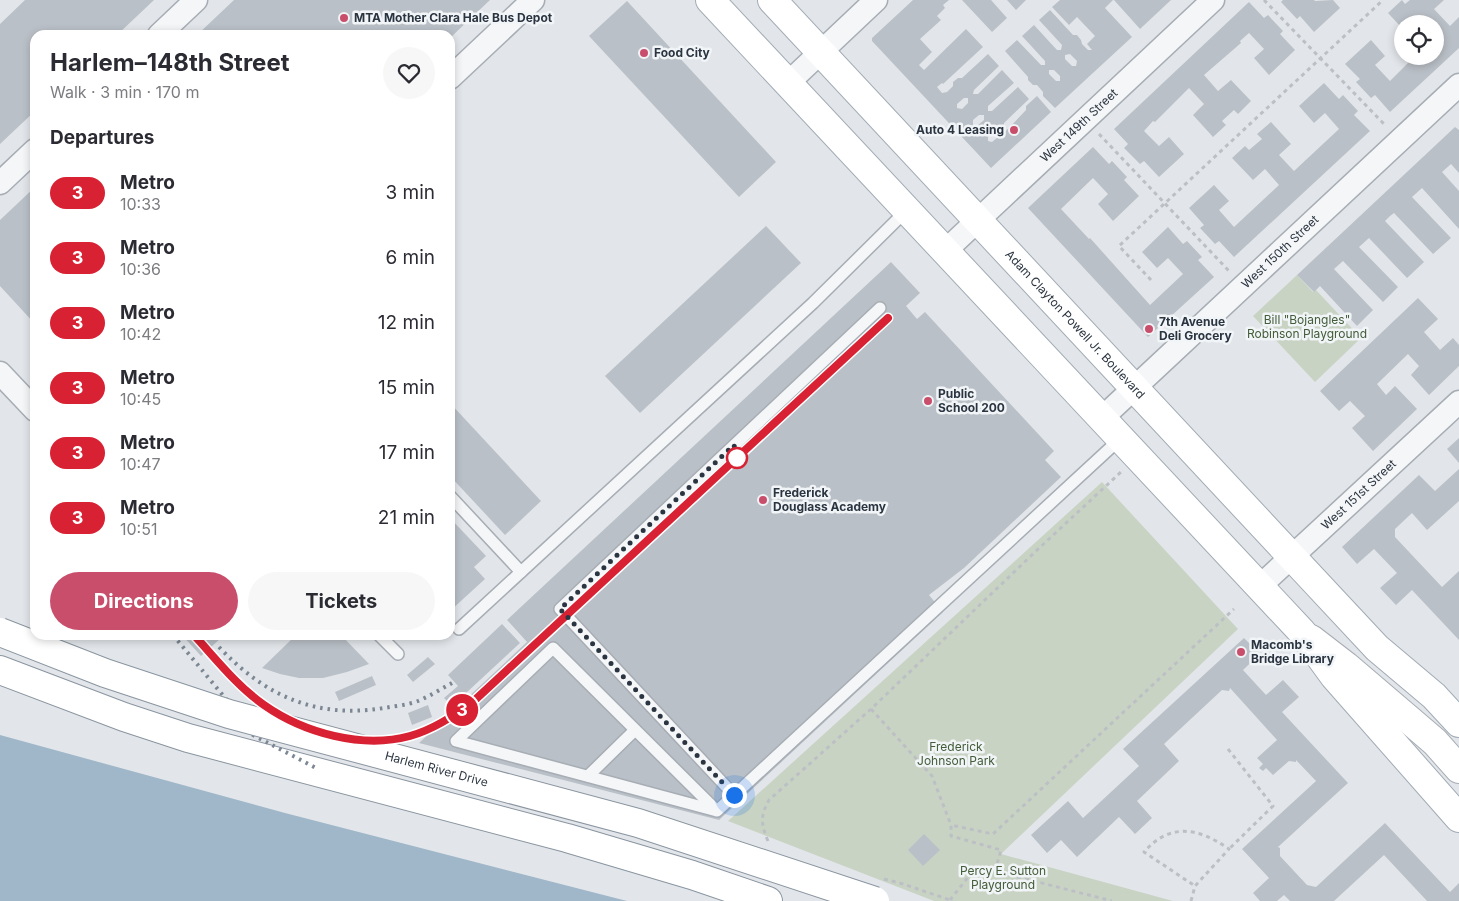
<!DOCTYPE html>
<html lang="en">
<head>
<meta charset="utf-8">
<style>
  body { margin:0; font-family:Inter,sans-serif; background:#f7f7f7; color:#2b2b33; height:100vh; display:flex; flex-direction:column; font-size:19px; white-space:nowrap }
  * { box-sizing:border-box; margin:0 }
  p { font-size:16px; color:#7c7c81 }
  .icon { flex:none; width:28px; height:28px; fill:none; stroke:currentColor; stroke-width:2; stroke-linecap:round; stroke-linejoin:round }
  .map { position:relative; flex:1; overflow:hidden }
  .side { position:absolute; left:30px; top:30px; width:425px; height:610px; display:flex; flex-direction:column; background:#fff; border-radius:15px; box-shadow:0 2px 8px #0003 }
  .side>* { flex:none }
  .badge { padding:0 10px; border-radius:16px; font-size:18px; line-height:32px }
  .fabs { position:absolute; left:1394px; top:15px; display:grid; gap:10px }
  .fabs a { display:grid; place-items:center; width:50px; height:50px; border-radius:50%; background:#fff; box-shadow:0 2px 8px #0003; font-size:25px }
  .you { position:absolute; width:25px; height:25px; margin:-12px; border:4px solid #fff; border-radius:50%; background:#1a73e8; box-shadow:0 0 0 8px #1a73e833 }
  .map>.badge { position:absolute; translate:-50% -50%; box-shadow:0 0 0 2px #fff }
  h2 { padding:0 20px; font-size:19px; line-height:45px }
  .round { display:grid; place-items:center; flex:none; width:52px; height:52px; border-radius:26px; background:#f7f7f7 }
  .summary { display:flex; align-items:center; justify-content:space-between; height:85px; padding:0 20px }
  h1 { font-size:24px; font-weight:700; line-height:38px }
  .cta { display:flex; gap:10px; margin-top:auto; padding:10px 20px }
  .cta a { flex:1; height:58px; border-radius:30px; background:#c84e6b; color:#fff; font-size:20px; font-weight:700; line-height:58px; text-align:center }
  .cta a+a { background:#f7f7f7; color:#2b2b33 }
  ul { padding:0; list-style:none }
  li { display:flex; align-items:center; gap:15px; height:65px; padding:0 20px }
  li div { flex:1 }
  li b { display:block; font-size:19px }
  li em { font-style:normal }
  li .badge { min-width:55px; font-weight:700; text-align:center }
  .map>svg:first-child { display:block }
</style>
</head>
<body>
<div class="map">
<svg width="1459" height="901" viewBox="0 0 1459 901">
  <rect width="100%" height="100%" fill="#e2e6ea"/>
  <g fill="#c9d3c4">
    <polygon points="1297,275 1313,292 1316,290 1361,338 1315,382 1253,316"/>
    <polygon points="1102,482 1238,629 1001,854 1173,901 934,901 728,821"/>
  </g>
  <polygon fill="#9fb7c8" points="0,735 285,813 627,901 0,901"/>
  <g fill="#bac0c7" fill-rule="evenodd">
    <polygon points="25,0 154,0 117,35 35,35 35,111 0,144 0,24"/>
    <polygon points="234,0 490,0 450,38 450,35 197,35"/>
    <path d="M913 0H949L943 5 945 8 937 16 941 20 920 39 932 52 919 65 924 70 966 29 983 47 943 84 942 83 937 87 942 93 947 92 953 86V82L958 78H962L988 54 999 66 974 90 973 94H978L1002 70 1014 83 988 106V111H992L1018 87 1029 99 1004 123V127L999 131H995L988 137V141L992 142 1009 128 1026 110V106L1037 96 1051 112 991 168 872 41V38ZM964 98H968V103L962 109 957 108V104ZM979 115H984V120L977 126 973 125V120Z"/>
    <polygon points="962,0 991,0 1007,18 992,32"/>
    <polygon points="1007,0 1026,0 1016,10"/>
    <path d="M1060 0H1113L1105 8 1132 37 1055 108 1043 96V92L1037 85H1033L1028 80V77L1005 51 1017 40 1041 65H1045V61L1022 36 1034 25 1057 50H1061L1062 45 1039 20 1050 10 1073 35H1077L1081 40 1082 44 1088 50H1092L1087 44 1095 36 1077 17 1069 25 1052 7ZM1070 54 1077 61 1076 66H1072L1065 59V55ZM1049 70H1054L1060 76V81H1056L1049 74Z"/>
    <polygon points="1114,0 1171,0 1140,29"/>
    <polygon points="1283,0 1314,0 1315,1 1333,0 1340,8 1314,32 1300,16 1297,19 1281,2"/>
    <polygon points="1402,0 1405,4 1410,0 1444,0 1434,9 1450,26 1459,17 1459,48 1390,112 1375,95 1371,98 1356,82 1360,79 1345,64 1371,40 1385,56 1375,65 1390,81 1415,56 1435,56 1435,24 1402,24 1402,28 1388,13"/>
    <polygon points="627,1 776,162 739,197 589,36"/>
    <polygon points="1249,2 1264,18 1268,15 1283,31 1280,34 1295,50 1269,75 1254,58 1264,49 1249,33 1240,41 1241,43 1204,75 1218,91 1231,80 1251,101 1238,114 1234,110 1222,121 1226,125 1213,137 1193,115 1204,104 1189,88 1155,122 1153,121 1144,131 1159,146 1169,137 1184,154 1159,177 1144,161 1140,164 1124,148 1128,144 1114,129"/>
    <polygon points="1324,83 1339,99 1343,95 1358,111 1354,115 1370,131 1234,257 1219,241 1215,244 1200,228 1204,225 1189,208 1214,185 1229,201 1219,210 1234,227 1279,185 1265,169 1253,180 1232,158 1245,146 1249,150 1262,139 1257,134 1271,122 1291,144 1279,155 1294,171 1339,129 1325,113 1314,123 1299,106"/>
    <polygon points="1455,127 1459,130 1459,173 1451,164 1442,172 1459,191 1459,229 1422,188 1412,197 1451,238 1433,254 1394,213 1390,216 1385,221 1424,262 1407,278 1369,238 1359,247 1398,287 1383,302 1343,261 1334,269 1373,310 1357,326 1320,286 1314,292 1297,275"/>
    <polygon points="1093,147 1109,164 1112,161 1127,177 1124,180 1139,196 1113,221 1098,204 1108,194 1093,178 1061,209 1089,239 1090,238 1150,305 1183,274 1168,258 1157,268 1142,252 1168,227 1183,244 1187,241 1202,257 1198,260 1214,277 1148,337 1028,208"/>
    <polygon points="35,187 35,324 0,286 0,220"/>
    <polygon points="766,226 801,263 640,413 605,376"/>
    <polygon points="891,262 920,293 906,306 917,319 925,312 1054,451 1045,460 1061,477 964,568 929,595 943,612 719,820 419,743 527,642 507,620"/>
    <polygon points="1418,298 1438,319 1424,332 1440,350 1453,338 1459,345 1459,366 1429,395 1411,375 1419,366 1408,354 1377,384 1386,395 1395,386 1417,409 1373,451 1352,428 1365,416 1350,401 1339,411 1320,391"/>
    <polygon points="450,403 541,501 505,535 450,476"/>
    <polygon points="1459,438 1459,463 1447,449"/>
    <polygon points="1459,469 1459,501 1427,530 1412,513 1395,529 1395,537 1442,587 1459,571 1459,640 1412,590 1396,605 1395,604 1380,588 1397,573 1374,549 1357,564 1342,547 1419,475 1435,491"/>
    <polygon points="450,518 486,556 474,567 485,579 450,611"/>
    <polygon points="502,624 520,643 452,706 444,698 458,686 448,675"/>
    <polygon points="182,635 218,635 221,638 201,656"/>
    <polygon points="296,635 341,635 369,664 347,672 323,678 299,678 280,674 262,668"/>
    <polygon points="1244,638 1260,654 1243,670 1266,695 1283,680 1299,697 1282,712 1348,783 1278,847 1280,848 1280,856 1307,885 1316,887 1385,823 1450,892 1459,883 1459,901 1427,901 1384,855 1334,901 1290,901 1284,895 1277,901 1260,901 1253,893 1269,878 1242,849 1316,781 1296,760 1296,762 1289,761 1273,775 1266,768 1263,771 1259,768 1263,764 1257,758 1277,740 1230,688 1229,691 1222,690 1164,744 1179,761 1137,801 1152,818 1135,834 1119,817 1077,857 1061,840 1047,853 1031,835 1068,801 1083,818 1139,766 1123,749"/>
    <polygon points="428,657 435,664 413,682 407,675"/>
    <polygon points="372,676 376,685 339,701 335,692"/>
    <polygon points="428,705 432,717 412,725 408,713"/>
    <polygon points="924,834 940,850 923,866 908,850"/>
  </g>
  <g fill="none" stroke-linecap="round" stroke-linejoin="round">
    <g stroke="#a7adb4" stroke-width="14">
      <g id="lane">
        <polyline points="450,496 521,572"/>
        <polyline points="459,629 813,303 906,211"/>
        <polyline points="379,635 398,654"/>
        <polyline points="588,776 635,730"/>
        <polyline points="734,795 560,609 880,308"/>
        <polyline points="717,811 456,741 553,648 717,811 1120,439"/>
      </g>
    </g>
    <g stroke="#a7adb4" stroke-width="25">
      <g id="street">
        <polyline points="159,35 196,0"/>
        <polyline points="450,78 533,0"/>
        <polyline points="788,83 876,0"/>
        <polyline points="0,183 35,150"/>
        <path id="s1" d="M944 252 1213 0"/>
        <polyline points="0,373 35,410"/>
        <path id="s2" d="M1101 419 1459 85"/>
        <path id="s3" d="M1259 587 1459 402"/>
      </g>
    </g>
    <g stroke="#a7adb4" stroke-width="30">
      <polyline id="secondary" points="1311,639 1346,666 1414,724 1435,742 1459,769"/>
    </g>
    <g stroke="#a2abb5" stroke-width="30">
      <g id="primary">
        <polyline points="710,0 1302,632 1334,676 1459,818"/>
        <path id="s4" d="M772 0 1377 648 1434 696 1459 723"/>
      </g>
    </g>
    <g stroke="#8a95a0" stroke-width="30">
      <polyline id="highway" points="0,670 124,717 188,738 567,838 692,875 768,901"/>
    </g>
    <g stroke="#bcc0c5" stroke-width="3" stroke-dasharray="4 4" stroke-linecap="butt">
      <polyline points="1264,0 1385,125"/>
      <polyline points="1099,134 1229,271"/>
      <polyline points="1151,280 1119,246 1383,0"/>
      <polyline points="871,709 932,776 951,825"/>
      <polyline points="1228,749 1273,806 1229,849"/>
      <path d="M768 841C761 824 760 816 769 800L871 709 1035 552 1122 471"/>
      <polyline points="995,871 1001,850 951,836 951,825 993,834 1234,609"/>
      <polyline points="884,879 903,884 953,901"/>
      <polyline points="950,900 969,876 995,871 1112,901"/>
      <path d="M1191 901 1195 886 1229 849C1199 828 1170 822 1144 852L1195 886"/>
    </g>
    <use href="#lane" stroke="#f5f6f8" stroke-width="11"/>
    <use href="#street" stroke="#f5f6f8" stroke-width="22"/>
    <use href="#secondary" stroke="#fff" stroke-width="28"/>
    <use href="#primary" stroke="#fff" stroke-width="28"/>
    <use href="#highway" stroke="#fff" stroke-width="28"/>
    <g stroke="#7c8793" stroke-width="4" stroke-dasharray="2.5 5" stroke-linecap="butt">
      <polyline points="173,635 226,699 253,735 318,769"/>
      <path d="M219 647C265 696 316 719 384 708 395 706 408 705 418 701 430 696 441 689 452 683"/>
      <path d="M211 655C222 666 232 678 243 688 282 723 333 742 385 740 402 739 418 733 433 727"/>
    </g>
    <g stroke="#8a95a0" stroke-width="30" stroke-linecap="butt">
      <g id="highway-bridge">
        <path id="s5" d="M0 632 105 673 229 714 638 823 875 901"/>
      </g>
    </g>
    <use href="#highway-bridge" stroke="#fff" stroke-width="28"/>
  </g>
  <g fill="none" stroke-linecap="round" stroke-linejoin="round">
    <g stroke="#fff" stroke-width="11">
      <path id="line" d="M194 635C216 659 237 686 264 705 304 733 362 749 410 736 435 729 456 715 476 699L888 318"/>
    </g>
    <use href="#line" stroke="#d82233" stroke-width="8"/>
    <polyline stroke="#2b3541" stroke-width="5" stroke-dasharray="0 9" points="734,795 560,609 734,445 737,458"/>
  </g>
  <g fill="#c84e6b" stroke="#f2f5f7" stroke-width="2">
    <circle cx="344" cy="18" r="5"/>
    <circle cx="644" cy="53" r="5"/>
    <circle cx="1014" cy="130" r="5"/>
    <circle cx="1149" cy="329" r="5"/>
    <circle cx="928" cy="401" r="5"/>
    <circle cx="763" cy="500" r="5"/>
    <circle cx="1241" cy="652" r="5"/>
  </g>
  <circle fill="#fff" stroke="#d82233" stroke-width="2.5" cx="737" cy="458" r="10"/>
  <g text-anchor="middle" stroke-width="5" stroke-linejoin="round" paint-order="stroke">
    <g font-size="12" font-weight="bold" fill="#2b3541" stroke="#f2f5f7" text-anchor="start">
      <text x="354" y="22">MTA Mother Clara Hale Bus Depot</text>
      <text x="654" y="57">Food City</text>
      <text x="1004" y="134" text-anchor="end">Auto 4 Leasing</text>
      <text x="1159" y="326">7th Avenue<tspan x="1159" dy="14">Deli Grocery</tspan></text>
      <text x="938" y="398">Public<tspan x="938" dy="14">School 200</tspan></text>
      <text x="773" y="497">Frederick<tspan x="773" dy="14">Douglass Academy</tspan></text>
      <text x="1251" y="649">Macomb's<tspan x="1251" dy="14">Bridge Library</tspan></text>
    </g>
    <g font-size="12" fill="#2b3541" stroke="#f2f5f7">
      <text dy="4" stroke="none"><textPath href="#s1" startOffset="185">West 149th Street</textPath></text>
      <text dy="4" stroke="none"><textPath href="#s2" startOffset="245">West 150th Street</textPath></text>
      <text dy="4" stroke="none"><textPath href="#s4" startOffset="444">Adam Clayton Powell Jr. Boulevard</textPath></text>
      <text dy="4" stroke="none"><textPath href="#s3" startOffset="136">West 151st Street</textPath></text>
      <text dy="4" stroke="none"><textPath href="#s5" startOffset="458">Harlem River Drive</textPath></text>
    </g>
    <g font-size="12" fill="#435c39" stroke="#f2f5f7">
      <text x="1307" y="324">Bill "Bojangles"<tspan x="1307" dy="14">Robinson Playground</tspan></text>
      <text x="956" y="751">Frederick<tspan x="956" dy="14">Johnson Park</tspan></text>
      <text x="1003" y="875">Percy E. Sutton<tspan x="1003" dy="14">Playground</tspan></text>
    </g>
  </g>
</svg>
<div class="fabs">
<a><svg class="icon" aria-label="locate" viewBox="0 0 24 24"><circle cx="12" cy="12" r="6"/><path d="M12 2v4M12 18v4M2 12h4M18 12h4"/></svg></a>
</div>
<div class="you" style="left:734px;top:795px"></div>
<b class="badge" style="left:462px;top:710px;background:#d82233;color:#fff">3</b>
<section class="side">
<div class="summary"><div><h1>Harlem–148th Street</h1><p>Walk · 3 min · 170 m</p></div><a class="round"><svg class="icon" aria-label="heart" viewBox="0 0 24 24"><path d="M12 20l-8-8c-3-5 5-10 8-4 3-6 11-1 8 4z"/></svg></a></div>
<h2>Departures</h2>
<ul>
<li><span class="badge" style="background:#d82233;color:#fff">3</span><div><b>Metro</b><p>10:33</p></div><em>3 min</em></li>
<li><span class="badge" style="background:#d82233;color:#fff">3</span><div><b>Metro</b><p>10:36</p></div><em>6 min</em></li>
<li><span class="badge" style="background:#d82233;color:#fff">3</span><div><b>Metro</b><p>10:42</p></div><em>12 min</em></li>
<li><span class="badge" style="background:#d82233;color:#fff">3</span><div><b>Metro</b><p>10:45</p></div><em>15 min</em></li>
<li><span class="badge" style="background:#d82233;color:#fff">3</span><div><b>Metro</b><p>10:47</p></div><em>17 min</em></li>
<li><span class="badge" style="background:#d82233;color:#fff">3</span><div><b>Metro</b><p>10:51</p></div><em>21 min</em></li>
</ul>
<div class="cta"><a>Directions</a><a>Tickets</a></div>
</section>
</div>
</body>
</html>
